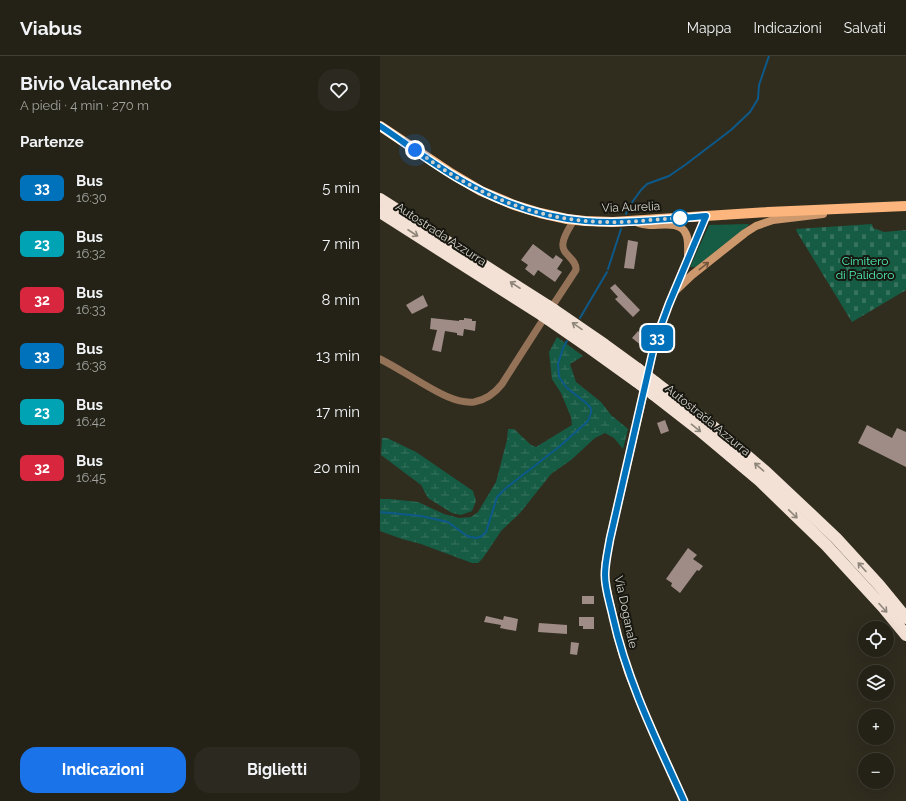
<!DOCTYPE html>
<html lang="it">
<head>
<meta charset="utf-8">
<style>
  body { margin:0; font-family:Raleway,sans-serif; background:#2c2a20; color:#f1f3f6; height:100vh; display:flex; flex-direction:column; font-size:15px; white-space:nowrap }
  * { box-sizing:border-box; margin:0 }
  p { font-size:13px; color:#a3a4a1 }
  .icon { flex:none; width:22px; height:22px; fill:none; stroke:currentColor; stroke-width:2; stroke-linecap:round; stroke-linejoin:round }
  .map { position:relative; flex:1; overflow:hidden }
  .side { display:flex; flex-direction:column; background:#242217; width:380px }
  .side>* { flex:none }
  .badge { padding:0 8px; border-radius:6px; font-size:14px; line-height:26px }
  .tools { position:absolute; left:478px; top:565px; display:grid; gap:8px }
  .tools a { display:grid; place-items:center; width:36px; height:36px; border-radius:50%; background:#242217; box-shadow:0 4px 16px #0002,0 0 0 1px #413f36; font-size:20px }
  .you { position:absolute; width:20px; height:20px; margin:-10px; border:3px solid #fff; border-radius:50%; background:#1a73e8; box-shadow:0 0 0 6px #1a73e833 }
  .map>.badge { position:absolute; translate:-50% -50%; box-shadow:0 0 0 2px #fff }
  h2 { padding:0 20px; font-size:15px; line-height:36px }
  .round { display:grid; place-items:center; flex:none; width:42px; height:42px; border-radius:16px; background:#2c2a20 }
  .overview { display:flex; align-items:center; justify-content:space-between; height:68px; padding:0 20px }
  h1 { font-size:19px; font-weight:700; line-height:30px }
  .cta { display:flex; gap:8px; margin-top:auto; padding:8px 20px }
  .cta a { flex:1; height:46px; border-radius:16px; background:#1a73e8; color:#fff; font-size:16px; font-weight:700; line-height:46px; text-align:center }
  .cta a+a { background:#2c2a20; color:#f1f3f6 }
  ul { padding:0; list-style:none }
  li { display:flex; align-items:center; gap:12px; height:56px; padding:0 20px }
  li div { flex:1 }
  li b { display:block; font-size:15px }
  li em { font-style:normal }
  li .badge { min-width:44px; font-weight:700; text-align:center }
  header { display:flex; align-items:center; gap:24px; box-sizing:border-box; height:56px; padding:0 20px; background:#242217; border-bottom:1px solid #413f36 }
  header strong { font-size:19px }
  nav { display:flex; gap:22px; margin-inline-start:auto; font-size:14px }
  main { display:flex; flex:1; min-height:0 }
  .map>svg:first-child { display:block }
</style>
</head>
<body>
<header>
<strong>Viabus</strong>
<nav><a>Mappa</a><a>Indicazioni</a><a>Salvati</a></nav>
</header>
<main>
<section class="side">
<div class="overview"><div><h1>Bivio Valcanneto</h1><p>A piedi · 4 min · 270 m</p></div><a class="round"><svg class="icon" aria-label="heart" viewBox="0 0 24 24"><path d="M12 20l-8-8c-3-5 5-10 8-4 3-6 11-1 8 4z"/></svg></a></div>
<h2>Partenze</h2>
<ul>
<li><span class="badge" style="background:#0072bc;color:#fff">33</span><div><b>Bus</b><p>16:30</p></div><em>5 min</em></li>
<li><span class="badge" style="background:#00a3b4;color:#fff">23</span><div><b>Bus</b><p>16:32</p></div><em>7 min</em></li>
<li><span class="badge" style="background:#d7263d;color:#fff">32</span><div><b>Bus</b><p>16:33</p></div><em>8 min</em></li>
<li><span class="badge" style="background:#0072bc;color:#fff">33</span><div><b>Bus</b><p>16:38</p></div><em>13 min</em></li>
<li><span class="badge" style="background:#00a3b4;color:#fff">23</span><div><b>Bus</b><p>16:42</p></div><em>17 min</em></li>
<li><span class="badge" style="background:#d7263d;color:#fff">32</span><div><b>Bus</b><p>16:45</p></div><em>20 min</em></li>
</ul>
<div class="cta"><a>Indicazioni</a><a>Biglietti</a></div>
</section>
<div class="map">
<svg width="526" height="745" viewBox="0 0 526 745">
  <defs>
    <pattern id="wetland-marsh" width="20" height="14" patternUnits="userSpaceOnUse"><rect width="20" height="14" fill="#165c44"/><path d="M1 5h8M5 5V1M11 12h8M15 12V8" fill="none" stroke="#37725e"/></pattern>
    <pattern id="cemetery-stones" width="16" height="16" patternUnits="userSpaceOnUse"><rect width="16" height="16" fill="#165c44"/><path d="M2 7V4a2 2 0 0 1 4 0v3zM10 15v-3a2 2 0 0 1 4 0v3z" fill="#37725e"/></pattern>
  </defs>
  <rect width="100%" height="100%" fill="#302d1f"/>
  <polygon fill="#165c44" points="369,168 368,170 316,211 310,211 329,169"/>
  <g fill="url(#wetland-marsh)">
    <polygon points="177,281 203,300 190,308 196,326 221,346 231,359 248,373 243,393 234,382 225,377 215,382 191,404 171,418 140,457 121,475 103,502 98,507 92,507 41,488 22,483 0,475 0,443 10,443 38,446 64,458 79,462 91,461 98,456 116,426 127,384 128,373 134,373 151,389 156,391 192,369 191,361 181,337 172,323 169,296"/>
    <polygon points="2,382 7,382 36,396 93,435 96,445 92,455 81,459 72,457 48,442 41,429 1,399"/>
  </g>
  <polygon fill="url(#cemetery-stones)" points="492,168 493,172 504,176 526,174 526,234 472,266 417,176 416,173"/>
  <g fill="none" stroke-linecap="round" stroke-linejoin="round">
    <g stroke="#0d5989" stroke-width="2">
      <polyline points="246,158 248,153 253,145 261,134 267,128 289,120 305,109 351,74 370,56 378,43 379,29 389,0"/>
      <polyline points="228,213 241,173"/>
      <polyline points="200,262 227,216"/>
      <polyline points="0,456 41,460 68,466 87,480 96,482 102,480 106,476 117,441 126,432 180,390 208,365 211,357 211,352 205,346 187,332 179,321 178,308 183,292 187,285"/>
    </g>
  </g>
  <g fill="#9f8c87">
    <polygon points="248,184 258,186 254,213 244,212"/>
    <polygon points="153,188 173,203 176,199 183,204 177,213 182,216 175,226 158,214 154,220 145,213 148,209 141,204"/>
    <polygon points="235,228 260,254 253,261 235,243 238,241 230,232"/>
    <polygon points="43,239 48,250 32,258 26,249"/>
    <polygon points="51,262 79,265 79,264 84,264 84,262 92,263 92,265 96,265 95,275 84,273 83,280 77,279 77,277 65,275 61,296 52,294 57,274 50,273"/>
    <polygon points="258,275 268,284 262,290 252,282"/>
    <polygon points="285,364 289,375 281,378 277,367"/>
    <polygon points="487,369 512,382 517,372 526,376 526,411 478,387"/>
    <polygon points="308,492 317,499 313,503 323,510 319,515 317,514 300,537 291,530 292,527 286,523"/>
    <rect x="202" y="540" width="12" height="8"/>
    <polygon points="106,560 123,564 124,560 138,563 136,575 120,572 121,569 104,566"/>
    <polygon points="199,561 214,561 214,573 203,573 203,570 199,570"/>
    <polygon points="159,567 187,569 187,578 158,576"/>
    <polygon points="191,586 199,587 197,599 190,598"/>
  </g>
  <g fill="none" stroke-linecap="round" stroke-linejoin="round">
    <g stroke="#947257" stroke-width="7">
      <path d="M175 246 196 214C197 202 181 199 183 187 184 179 190 171 194 164"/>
      <path d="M0 303C12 309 23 316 35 323 51 332 74 348 94 346 105 344 115 337 122 328L161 267"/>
    </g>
    <g stroke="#ce986d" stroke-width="8">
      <path d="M259 167C263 168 267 169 272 169 282 169 301 165 306 178 309 184 308 193 308 199"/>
      <polyline points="294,236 312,219 365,177 376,170 393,164 443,158"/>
      <polyline points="281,268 289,248 326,160"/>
      <polyline points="269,313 275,286 280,270"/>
      <polyline points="263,340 230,483 225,510 225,526 238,582 248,616 263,653 304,745"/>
    </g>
    <polyline stroke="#fbb57d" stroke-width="10" points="0,70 69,116 101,135 134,149 160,157 187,163 205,165 233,166 388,156 526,150"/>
    <g stroke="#f2e1d4" stroke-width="12">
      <polyline points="0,143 168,250"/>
      <polyline points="0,156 162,259"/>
      <polyline points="174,254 225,289 258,313"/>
      <polyline points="168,263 210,292 256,325"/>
      <polyline points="276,327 324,363 386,416 456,482 499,529 526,562"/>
      <polyline points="273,338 318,373 380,425 446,489 503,551 526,579"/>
    </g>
    <g stroke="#f2e1d4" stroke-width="12">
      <polyline points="168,250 174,254"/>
      <polyline points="162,259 168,263"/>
      <polyline points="258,313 276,327"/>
      <polyline points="256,325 273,338"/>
    </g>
  </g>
  <defs><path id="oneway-shaft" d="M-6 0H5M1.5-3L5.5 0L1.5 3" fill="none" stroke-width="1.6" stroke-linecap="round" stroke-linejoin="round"/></defs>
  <g stroke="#8f867b">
    <use href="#oneway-shaft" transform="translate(33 177) rotate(33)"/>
    <use href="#oneway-shaft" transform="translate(135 229) rotate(-147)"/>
    <use href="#oneway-shaft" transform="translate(197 270) rotate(-145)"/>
    <use href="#oneway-shaft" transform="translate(316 372) rotate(39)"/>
    <use href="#oneway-shaft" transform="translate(379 411) rotate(-139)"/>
    <use href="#oneway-shaft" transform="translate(413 458) rotate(44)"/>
    <use href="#oneway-shaft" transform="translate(482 511) rotate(-132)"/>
    <use href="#oneway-shaft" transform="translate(503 552) rotate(48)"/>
  </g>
  <use stroke="#72573e" href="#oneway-shaft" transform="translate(324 210) rotate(-38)"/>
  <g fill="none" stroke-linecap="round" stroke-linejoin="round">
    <g stroke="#fff" stroke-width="9">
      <path id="line" d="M0 70C27 88 53 108 81 124 119 146 161 161 205 165 244 168 287 163 326 160L289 248 275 286 230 483C228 495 225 507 225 519 225 533 230 547 233 561 247 625 277 685 304 745"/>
    </g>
    <use href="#line" stroke="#0072bc" stroke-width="6"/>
    <path stroke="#d3d1c9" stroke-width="4" stroke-dasharray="0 7.2" d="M35 94C50 104 65 115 81 124 124 149 173 165 224 166 249 167 275 163 300 162"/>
  </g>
  <circle fill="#fff" stroke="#0072bc" stroke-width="2" cx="300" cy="162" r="8"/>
  <g text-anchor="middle" stroke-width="4" stroke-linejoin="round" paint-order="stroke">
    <g font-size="12" fill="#d3d1c9" stroke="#17160f">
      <text transform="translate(251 151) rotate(-2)" y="4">Via Aurelia</text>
      <text transform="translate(61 178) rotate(33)" y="4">Autostrada Azzurra</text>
      <text transform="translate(328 364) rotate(39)" y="4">Autostrada Azzurra</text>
      <text transform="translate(246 556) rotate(78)" y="4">Via Doganale</text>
    </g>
    <g font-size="12" fill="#4ff2b7" stroke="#17160f">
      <text x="485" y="209">Cimitero<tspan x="485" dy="14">di Palidoro</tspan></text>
    </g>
  </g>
</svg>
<div class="tools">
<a><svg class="icon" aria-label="locate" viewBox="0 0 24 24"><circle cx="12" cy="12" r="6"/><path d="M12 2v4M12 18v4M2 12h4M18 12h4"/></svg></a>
<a><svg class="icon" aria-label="layers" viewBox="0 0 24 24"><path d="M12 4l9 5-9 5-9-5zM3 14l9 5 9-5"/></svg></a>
<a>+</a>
<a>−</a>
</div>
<div class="you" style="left:35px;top:94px"></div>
<b class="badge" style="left:277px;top:282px;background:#0072bc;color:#fff">33</b>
</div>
</main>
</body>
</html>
